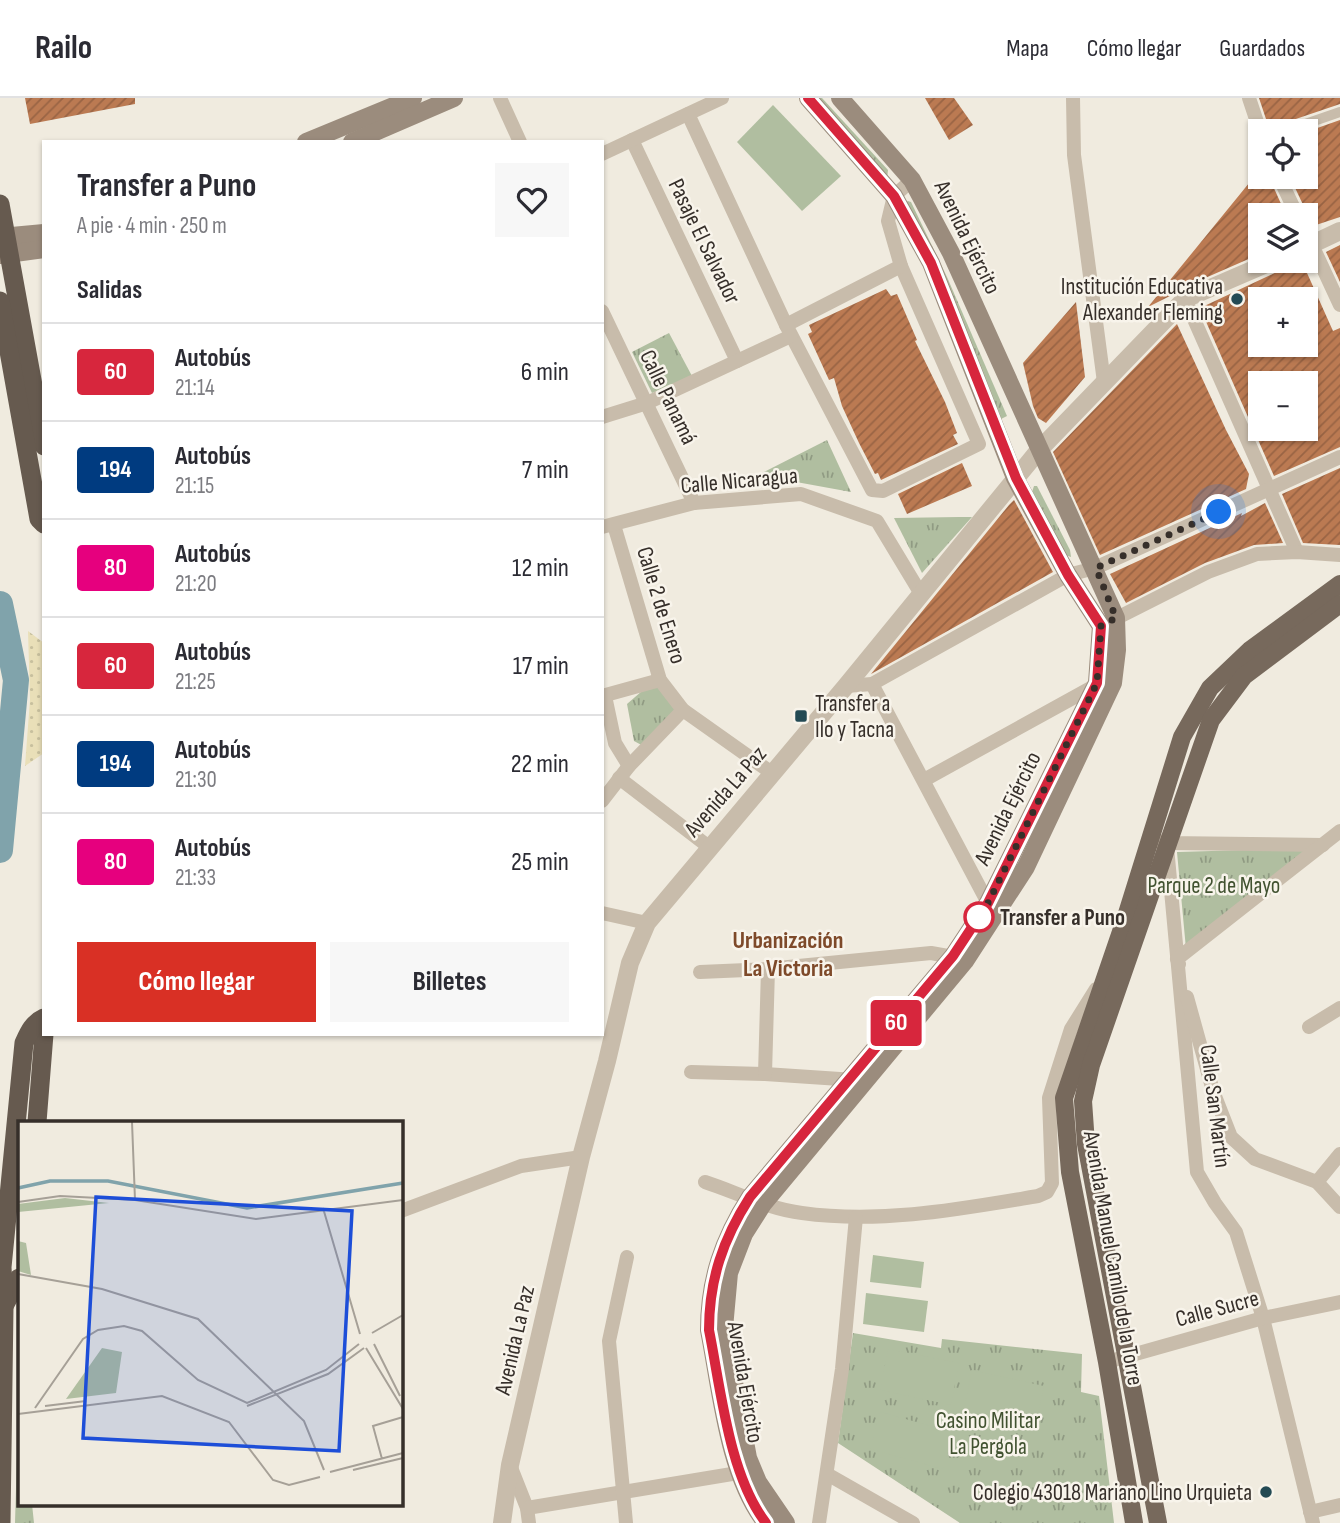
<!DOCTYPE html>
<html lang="es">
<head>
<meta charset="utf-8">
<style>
  body { margin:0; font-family:"Sofia Sans Condensed",sans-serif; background:#f7f7f7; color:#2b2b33; height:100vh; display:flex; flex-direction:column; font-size:26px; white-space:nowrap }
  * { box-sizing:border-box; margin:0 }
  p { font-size:23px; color:#7c7c81 }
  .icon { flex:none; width:38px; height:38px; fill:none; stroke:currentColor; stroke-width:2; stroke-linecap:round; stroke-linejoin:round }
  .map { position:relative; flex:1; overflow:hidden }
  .drawer { position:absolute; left:42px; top:42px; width:562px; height:896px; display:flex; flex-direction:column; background:#fff; border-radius:0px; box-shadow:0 2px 5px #0004 }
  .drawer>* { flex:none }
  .badge { padding:0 14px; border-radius:5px; font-size:24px; line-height:46px }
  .fabs { position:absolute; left:1248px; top:21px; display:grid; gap:14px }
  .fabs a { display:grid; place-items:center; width:70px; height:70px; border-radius:0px; background:#fff; box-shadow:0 2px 5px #0004; font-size:35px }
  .you { position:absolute; width:35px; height:35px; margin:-18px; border:5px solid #fff; border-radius:50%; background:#1a73e8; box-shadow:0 0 0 10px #1a73e833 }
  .map>.badge { position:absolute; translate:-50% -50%; box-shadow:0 0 0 4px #fff }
  h2 { padding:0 35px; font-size:26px; line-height:63px }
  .round { display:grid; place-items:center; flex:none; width:74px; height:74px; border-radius:0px; background:#f7f7f7 }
  .overview { display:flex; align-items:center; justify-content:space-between; height:119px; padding:0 35px }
  h1 { font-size:33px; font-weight:700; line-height:52px }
  .button { display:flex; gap:14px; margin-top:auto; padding:14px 35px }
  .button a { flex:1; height:80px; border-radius:0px; background:#d93025; color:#fff; font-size:28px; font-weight:700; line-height:80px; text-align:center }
  .button a+a { background:#f7f7f7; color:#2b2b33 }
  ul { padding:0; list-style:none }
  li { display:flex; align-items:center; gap:21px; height:98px; padding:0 35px; border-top:2px solid #e1e1e2 }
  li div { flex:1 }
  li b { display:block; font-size:26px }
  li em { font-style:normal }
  li .badge { min-width:77px; font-weight:700; text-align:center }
  header { display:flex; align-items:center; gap:42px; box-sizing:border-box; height:98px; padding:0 35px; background:#fff; border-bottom:2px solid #e1e1e2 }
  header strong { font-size:33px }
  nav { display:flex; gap:38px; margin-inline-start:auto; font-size:24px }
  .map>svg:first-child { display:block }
</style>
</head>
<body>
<header>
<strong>Railo</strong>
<nav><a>Mapa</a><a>Cómo llegar</a><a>Guardados</a></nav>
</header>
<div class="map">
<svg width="1340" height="1425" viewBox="0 0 1340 1425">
  <defs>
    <pattern id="grass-tufts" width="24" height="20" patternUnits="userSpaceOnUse" patternTransform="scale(1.75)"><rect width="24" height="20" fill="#b0bea0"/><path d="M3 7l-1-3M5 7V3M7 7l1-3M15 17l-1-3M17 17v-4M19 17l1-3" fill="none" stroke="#909b83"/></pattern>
    <pattern id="sand-dots" width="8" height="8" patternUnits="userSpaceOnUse" patternTransform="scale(1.75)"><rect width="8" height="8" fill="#e9dfb8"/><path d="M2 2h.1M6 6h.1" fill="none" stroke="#c8c09e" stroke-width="1.8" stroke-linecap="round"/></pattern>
    <pattern id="building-hatch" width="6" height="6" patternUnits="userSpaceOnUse" patternTransform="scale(1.75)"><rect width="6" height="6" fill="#bb7a52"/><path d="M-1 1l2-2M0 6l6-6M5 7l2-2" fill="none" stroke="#996444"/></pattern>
  </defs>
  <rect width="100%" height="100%" fill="#f0ebdf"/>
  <g fill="url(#grass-tufts)">
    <polygon points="811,0 822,0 888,72 887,81"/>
    <polygon points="908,103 911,104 947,179 1007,318 999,322 905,105"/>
    <polygon points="669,235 692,278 652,295 632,254"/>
    <polygon points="827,342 851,394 758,377"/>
    <polygon points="1034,388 1037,388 1070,452 1071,459 1065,457 1032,394"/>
    <polygon points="959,419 972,419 922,475 894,420"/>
    <polygon points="663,587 678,607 647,650 634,643 627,606 642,593"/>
    <polygon points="1314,750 1186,851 1177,754"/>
    <polygon points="853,1235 941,1250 942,1241 1082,1256 1081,1294 1099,1298 1114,1425 960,1425 838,1345"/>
    <polygon points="17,1354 19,1354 19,1406 32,1406 34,1425 15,1425"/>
  </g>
  <polygon fill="url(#sand-dots)" points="28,533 44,545 44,655 25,668 30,602"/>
  <g fill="#b0bea0">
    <polygon points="773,7 841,78 802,113 737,44"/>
    <polygon points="873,1157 924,1164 921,1190 870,1184"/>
    <polygon points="866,1195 928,1203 924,1234 863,1226"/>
    <polygon points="888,1251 959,1265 951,1307 880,1292"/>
    <polygon points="972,1272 1044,1288 1035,1330 963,1315"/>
    <polygon points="880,1314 953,1334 943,1371 870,1351"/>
  </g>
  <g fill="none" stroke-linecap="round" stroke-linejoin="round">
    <polyline stroke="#80a3ab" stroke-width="26" points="0,506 16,582 0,752"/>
  </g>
  <g fill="url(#building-hatch)" fill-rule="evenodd">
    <polygon points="25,0 135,0 135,6 30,26"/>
    <polygon points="925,0 954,0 973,27 949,42"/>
    <polygon points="1259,0 1340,0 1340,6 1269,30"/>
    <polygon points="1340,22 1340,119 1313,128 1290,79 1306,79 1306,34"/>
    <polygon points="1254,79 1269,79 1286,117 1260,117 1260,156 1180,191 1174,196 1148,209"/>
    <polygon points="1340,147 1340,184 1326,154"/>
    <path d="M1298 164 1303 166 1333 233 1340 230V349L1274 378 1200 210ZM1260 201H1306V247H1260ZM1260 285H1306V331H1258Z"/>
    <polygon points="886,191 891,198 897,196 917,242 915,243 945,304 957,335 953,337 958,346 881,382 878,375 875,376 859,345 842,308 834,280 829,282 808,236 812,234 809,227"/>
    <polygon points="1076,204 1085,279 1046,325 1038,320 1033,308 1023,265"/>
    <polygon points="1177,226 1226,332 1249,376 1246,391 1100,457 1053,354"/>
    <polygon points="962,365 972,388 907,416 898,396"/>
    <polygon points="1340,370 1340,447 1303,445 1282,396"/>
    <polygon points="1014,402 1053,474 871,576 1009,407"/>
    <polygon points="1265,405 1283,445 1254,447 1205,465 1126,505 1110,476 1242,415 1241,418"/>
  </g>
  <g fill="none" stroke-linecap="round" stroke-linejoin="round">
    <polyline stroke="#c8bcab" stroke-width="10" points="1285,33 1340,14"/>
    <g stroke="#c8bcab" stroke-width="14">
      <polyline points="500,0 520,44"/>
      <polyline points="1073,0 1074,57 1104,284"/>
      <polyline points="1249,0 1260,33"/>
      <polyline points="688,16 786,227 872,392 883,393 979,346 901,168"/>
      <polyline points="632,42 737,263"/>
      <polyline points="602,56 722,0"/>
      <polyline points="1279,79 1297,117"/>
      <polyline points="1306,134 1340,207"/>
      <polyline points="1185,201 1297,454"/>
      <polyline points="602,213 694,405"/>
      <polyline points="786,227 901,168 888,123 894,98 912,82"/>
      <polyline points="602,319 647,305 791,238"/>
      <polyline points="614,427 660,582 683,612 772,675"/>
      <polyline points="602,429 694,405 801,396 877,423 921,496"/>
      <polyline points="1109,524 1208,474 1257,456 1297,454 1340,457"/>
      <polyline points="872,586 988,805"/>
      <polyline points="846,588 872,586 1068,477 1095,470 1340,359"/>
      <polyline points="602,598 660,582"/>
      <polyline points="605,598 615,645 629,668"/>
      <polyline points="619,680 709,749"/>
      <polyline points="924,682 1100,585"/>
      <polyline points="602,703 629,668 683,612"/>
      <polyline points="1151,741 1167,745 1323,747"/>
      <polyline points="1167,749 1197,1074 1215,1105 1236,1134 1263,1220 1313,1425"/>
      <polyline points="602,815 647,825"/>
      <polyline points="1179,866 1177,861 1340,733"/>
      <polyline points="700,874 768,871 931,855 959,860"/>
      <polyline points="1187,899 1213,993 1231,1039 1255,1061 1317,1084 1340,1109"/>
      <polyline points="1309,929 1340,910"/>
      <polyline points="691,974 765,976 855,982"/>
      <polyline points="765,976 768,871"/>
      <path d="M705 1084C736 1094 768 1111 802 1115 881 1126 960 1111 1038 1098L1047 1094 1052 1085 1049 1000 1071 931 1096 891"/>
      <polyline points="1317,1084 1340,1056"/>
      <polyline points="401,1113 521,1068 581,1059"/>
      <polyline points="1107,1264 1263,1220 1340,1204"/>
      <polyline points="510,1367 527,1410 529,1425"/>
      <polyline points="827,1376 913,1425"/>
      <polyline points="527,1410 738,1375"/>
      <polyline points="1310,1414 1340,1407"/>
      <polyline points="626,1425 609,1243 627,1159"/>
      <polyline points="819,1425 842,1271 856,1119"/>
    </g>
    <g stroke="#c8bcab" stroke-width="18">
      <polyline points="1306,149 1340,133"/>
      <polyline points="502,1425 510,1367 581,1059 607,963 630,865 647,825 846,588 1039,352 1185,201 1273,163"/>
    </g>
    <g stroke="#9b8c7d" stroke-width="18">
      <polyline points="306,44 413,0"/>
      <polyline points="352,44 454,0"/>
      <polyline points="0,139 44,135"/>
      <polyline points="0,157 44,151"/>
      <path d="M766 1425C728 1377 721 1292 709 1232 709 1182 723 1141 750 1099L953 858 988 805 1097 585 1101 528 1068 477 1015 380 931 165 894 98 808 0"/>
      <polyline points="786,1425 758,1384 748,1360 724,1230 729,1175 744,1136 763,1106 965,863 1026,769 1113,585 1117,552 1116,520 951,155 912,82 840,0"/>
    </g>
    <g stroke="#77695c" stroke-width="18">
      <polyline points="1134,1425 1107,1264 1070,1074 1064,1000 1125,822 1182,639 1210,590 1250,552 1340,486"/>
      <polyline points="1158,1425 1086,1046 1083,1003 1091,967 1211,622 1244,578 1340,506"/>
    </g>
    <g stroke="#665a4f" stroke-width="19">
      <polyline points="0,106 44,348"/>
      <polyline points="0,203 39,421 44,426"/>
      <polyline points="37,1024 44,936"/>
      <polyline points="4,1208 19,1180"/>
      <path d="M1 1425 4 1209 2 1169 24 945C29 934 33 925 44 920"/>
    </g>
  </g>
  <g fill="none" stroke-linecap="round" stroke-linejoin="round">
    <g stroke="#fff" stroke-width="16">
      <path id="line" d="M766 1425C729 1377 721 1292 709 1232 709 1182 723 1141 750 1099L953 858 988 805 1097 585 1101 528 1068 477 1016 380 931 165 894 98 808 0"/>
    </g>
    <use href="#line" stroke="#d7263d" stroke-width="10"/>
    <polyline stroke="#362f2a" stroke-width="7" stroke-dasharray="0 12.6" points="979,819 976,822 988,805 1097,585 1101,528 1116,520 1096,470 1219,414"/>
  </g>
  <g fill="#234a54" stroke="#f8f4eb" stroke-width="2.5">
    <circle cx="1237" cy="201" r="7"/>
    <rect x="794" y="611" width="14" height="14" rx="3.5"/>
    <circle cx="1266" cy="1394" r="7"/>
  </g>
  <circle fill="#fff" stroke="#d7263d" stroke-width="3.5" cx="979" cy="819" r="14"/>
  <g text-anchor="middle" stroke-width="5" stroke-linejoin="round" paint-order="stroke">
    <g font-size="23" fill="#362f2a" stroke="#f8f4eb">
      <text transform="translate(968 139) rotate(64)" y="8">Avenida Ejército</text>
      <text transform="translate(705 143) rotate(64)" y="8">Pasaje El Salvador</text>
      <text transform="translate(669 299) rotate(64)" y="8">Calle Panamá</text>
      <text transform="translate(739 382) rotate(-5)" y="8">Calle Nicaragua</text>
      <text transform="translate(662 507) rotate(73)" y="8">Calle 2 de Enero</text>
      <text transform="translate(725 693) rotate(-49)" y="8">Avenida La Paz</text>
      <text transform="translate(1007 710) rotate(-64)" y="8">Avenida Ejército</text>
      <text transform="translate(1216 1008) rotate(83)" y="8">Calle San Martín</text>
      <text transform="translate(1114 1160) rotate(80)" y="8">Avenida Manuel Camilo de la Torre</text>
      <text transform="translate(1217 1210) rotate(-15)" y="8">Calle Sucre</text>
      <text transform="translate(514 1242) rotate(-77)" y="8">Avenida La Paz</text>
      <text transform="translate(746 1284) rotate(80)" y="8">Avenida Ejército</text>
    </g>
    <g font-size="23" fill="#362f2a" stroke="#f8f4eb" text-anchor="end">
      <text x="1223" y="196">Institución Educativa<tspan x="1223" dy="26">Alexander Fleming</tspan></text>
      <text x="815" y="613" text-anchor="start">Transfer a<tspan x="815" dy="26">Ilo y Tacna</tspan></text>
      <text x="1252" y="1402">Colegio 43018 Mariano Lino Urquieta</text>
    </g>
    <g font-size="23" fill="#415230" stroke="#f8f4eb">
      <text x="1214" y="795">Parque 2 de Mayo</text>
      <text x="988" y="1330">Casino Militar<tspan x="988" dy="26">La Pergola</tspan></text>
    </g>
    <g font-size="23" font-weight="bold" fill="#362f2a" stroke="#f8f4eb" text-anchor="start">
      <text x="1000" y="827">Transfer a Puno</text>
    </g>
    <g font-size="24" font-weight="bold" fill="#7e4a2a" stroke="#f8f4eb">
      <text x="788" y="850">Urbanización<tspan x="788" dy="28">La Victoria</tspan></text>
    </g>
  </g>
  <g transform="translate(18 1023)">
    <rect width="385" height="385" fill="#f0ebdf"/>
    <path d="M47 77 91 82 0 91V83ZM0 120 8 122 13 154 0 150ZM84 227 104 231 98 272 48 278Z" fill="#b0bea0"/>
    <path fill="none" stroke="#80a3ab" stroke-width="3.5" d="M0 67 32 60H90L229 87 385 62"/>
    <path fill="none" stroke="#a6a097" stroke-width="2" d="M114 1 117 79M117 79 238 98 385 79M0 81 42 75 119 79M305 87 342 213M0 153 84 168 180 198 286 300 306 349M354 212 385 194M356 223 382 275M348 227 385 288M27 285 68 280M229 285 310 253 346 227M17 287 65 218 80 209 106 205 124 210 180 259 229 282 308 249 341 223M0 293 144 275 211 301 255 359 271 364 302 356M364 338 355 305 385 296M335 349 385 337M312 351 385 332"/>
    <path fill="#1d4ed8" fill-opacity="0.15" stroke="#1d4ed8" stroke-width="3.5" d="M78 76 334 90 321 330 65 317Z"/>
    <rect width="385" height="385" fill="none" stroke="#362f2a" stroke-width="3.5"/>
  </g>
</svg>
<div class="fabs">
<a><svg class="icon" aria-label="locate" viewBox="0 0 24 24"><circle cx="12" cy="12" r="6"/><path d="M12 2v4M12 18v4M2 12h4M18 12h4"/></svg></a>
<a><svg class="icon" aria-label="layers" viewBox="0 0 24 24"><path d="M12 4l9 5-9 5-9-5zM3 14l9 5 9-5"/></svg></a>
<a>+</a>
<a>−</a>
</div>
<div class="you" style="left:1219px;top:414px"></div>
<b class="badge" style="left:896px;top:925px;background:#d7263d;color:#fff">60</b>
<section class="drawer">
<div class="overview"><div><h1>Transfer a Puno</h1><p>A pie · 4 min · 250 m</p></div><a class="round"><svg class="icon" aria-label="heart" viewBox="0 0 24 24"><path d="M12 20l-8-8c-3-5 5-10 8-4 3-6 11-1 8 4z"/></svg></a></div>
<h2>Salidas</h2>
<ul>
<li><span class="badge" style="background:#d7263d;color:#fff">60</span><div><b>Autobús</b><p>21:14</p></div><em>6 min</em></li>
<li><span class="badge" style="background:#003b80;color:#fff">194</span><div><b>Autobús</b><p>21:15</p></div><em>7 min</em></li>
<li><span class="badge" style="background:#e6007e;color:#fff">80</span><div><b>Autobús</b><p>21:20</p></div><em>12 min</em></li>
<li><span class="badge" style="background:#d7263d;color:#fff">60</span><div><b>Autobús</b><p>21:25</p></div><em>17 min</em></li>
<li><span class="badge" style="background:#003b80;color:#fff">194</span><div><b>Autobús</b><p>21:30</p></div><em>22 min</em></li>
<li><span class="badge" style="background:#e6007e;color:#fff">80</span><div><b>Autobús</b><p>21:33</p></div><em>25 min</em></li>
</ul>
<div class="button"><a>Cómo llegar</a><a>Billetes</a></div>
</section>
</div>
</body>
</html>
